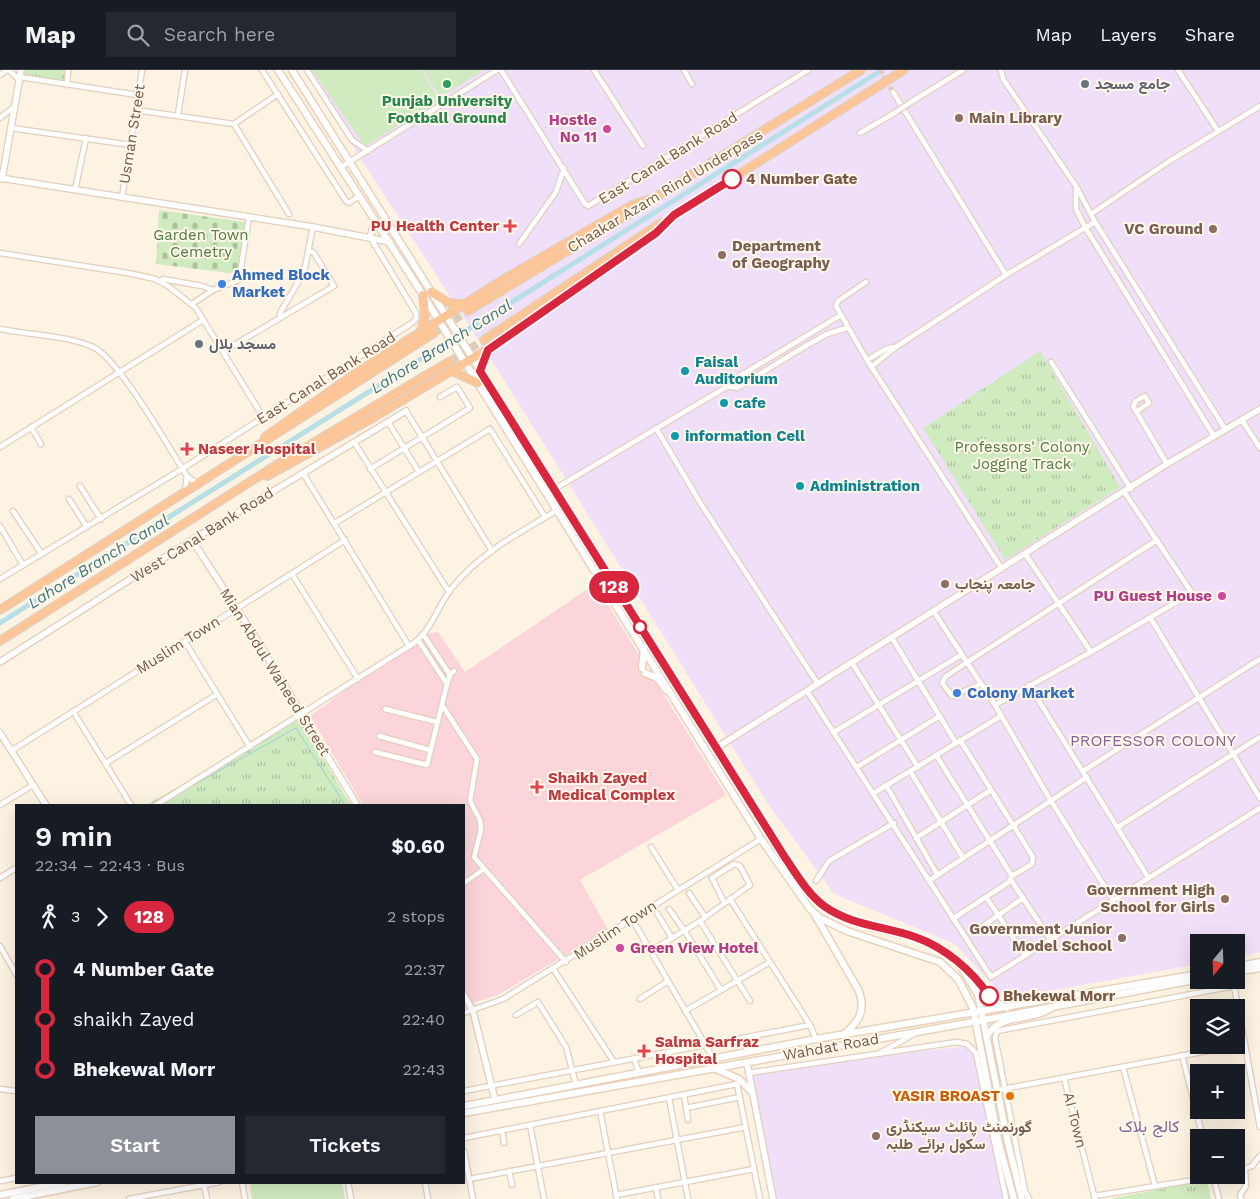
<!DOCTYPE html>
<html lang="en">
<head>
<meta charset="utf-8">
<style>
  body { margin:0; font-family:"Work Sans",Vazirmatn,sans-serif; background:#242831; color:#f1f3f6; height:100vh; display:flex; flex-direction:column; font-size:19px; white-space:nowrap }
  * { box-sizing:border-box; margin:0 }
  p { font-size:16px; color:#9ea1a6 }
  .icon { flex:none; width:28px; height:28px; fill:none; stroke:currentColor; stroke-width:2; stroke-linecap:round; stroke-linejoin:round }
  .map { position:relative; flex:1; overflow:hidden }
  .panel { position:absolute; left:15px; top:734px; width:450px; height:380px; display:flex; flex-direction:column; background:#171b24; border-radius:0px; box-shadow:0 5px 20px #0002 }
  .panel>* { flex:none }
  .badge { padding:0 10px; border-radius:16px; font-size:18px; line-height:32px }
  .needle { width:32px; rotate:199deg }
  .tools { position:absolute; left:1190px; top:864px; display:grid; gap:10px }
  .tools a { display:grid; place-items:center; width:55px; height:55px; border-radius:0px; background:#171b24; box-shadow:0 5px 20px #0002; font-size:25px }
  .map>.badge { position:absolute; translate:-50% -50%; box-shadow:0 0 0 2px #fff }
  .legs { display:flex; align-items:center; gap:8px; height:55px; padding:0 20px; font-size:16px }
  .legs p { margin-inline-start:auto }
  .overview { display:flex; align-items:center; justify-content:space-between; height:85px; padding:0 20px }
  h1 { font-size:28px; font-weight:600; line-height:38px }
  .cta { display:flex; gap:10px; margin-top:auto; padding:10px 20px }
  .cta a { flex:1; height:58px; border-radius:0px; background:#8c9099; color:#fff; font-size:20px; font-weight:600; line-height:58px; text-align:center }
  .cta a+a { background:#242831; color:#f1f3f6 }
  ul { padding:0 20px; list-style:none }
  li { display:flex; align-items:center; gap:18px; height:50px; font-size:19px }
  li i { display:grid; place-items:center; width:8px; height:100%; margin:0 6px; background:currentColor }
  li i::after { content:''; width:12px; height:12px; margin:-6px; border:4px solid; border-radius:50%; background:#171b24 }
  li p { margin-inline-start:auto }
  li:first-child i { background:linear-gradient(#0000 50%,currentColor 0) }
  li:last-child i { background:linear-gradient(currentColor 50%,#0000 0) }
  header { display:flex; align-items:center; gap:30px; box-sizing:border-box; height:70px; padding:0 25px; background:#171b24; border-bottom:1px solid #363941 }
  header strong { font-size:24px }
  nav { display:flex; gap:28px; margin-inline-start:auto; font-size:18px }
  .search { width:350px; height:45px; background:#242831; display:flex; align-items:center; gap:12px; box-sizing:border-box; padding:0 18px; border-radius:0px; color:#9ea1a6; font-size:19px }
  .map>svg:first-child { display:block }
</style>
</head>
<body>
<header>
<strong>Map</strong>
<div class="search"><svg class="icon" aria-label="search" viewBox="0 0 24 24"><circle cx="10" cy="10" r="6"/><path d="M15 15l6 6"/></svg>Search here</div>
<nav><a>Map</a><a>Layers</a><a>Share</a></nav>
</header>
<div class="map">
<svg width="1260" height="1129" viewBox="0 0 1260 1129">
  <defs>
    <pattern id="cemetery-stones" width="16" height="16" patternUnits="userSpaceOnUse" patternTransform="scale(1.25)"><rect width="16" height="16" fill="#d1ebc0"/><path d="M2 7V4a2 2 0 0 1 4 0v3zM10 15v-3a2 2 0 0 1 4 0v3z" fill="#aec19e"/></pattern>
    <pattern id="park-tufts" width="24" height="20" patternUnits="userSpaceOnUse" patternTransform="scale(1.25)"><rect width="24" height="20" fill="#d1ebc0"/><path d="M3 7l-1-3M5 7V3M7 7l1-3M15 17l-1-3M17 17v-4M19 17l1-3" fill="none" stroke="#aec19e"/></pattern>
  </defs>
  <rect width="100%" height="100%" fill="#fdf3e2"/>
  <g fill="#f0dff9">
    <polygon points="303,0 1260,0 1260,882 1236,887 1236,872 1199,872 1199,894 1061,919 1004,927 955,874 834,824 768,734 494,294"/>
    <polygon points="971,976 1007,1129 772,1129 748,1003 876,986"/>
  </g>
  <polygon fill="#fbd5d9" points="595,514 726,725 580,810 608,860 498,925 472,933 464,918 464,735 363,735 310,646 423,564 438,562 465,602"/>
  <g fill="#d1ebc0">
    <polygon points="312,0 421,0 439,30 365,76"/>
    <polygon points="423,0 484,0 440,27"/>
    <polygon points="250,1113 342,1113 345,1129 252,1129"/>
  </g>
  <polygon fill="url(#cemetery-stones)" points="159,140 245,152 238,204 156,194"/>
  <g fill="url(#park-tufts)">
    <polygon points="25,0 65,0 64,13 23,6"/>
    <polygon points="1040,281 1120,417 1005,490 923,358"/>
    <polygon points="300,648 350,734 348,735 146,735"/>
    <polygon points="1207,1110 1211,1129 1108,1129"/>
  </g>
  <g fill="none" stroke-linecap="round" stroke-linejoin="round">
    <polyline stroke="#9ccfd9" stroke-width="1" points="174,726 296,658 345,735"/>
    <polyline stroke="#b6dfe7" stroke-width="5" points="0,553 882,0"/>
    <polyline stroke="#dbccbc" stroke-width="4.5" stroke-dasharray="4.5 2" stroke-linecap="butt" points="880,0 893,22"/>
    <g stroke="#dbccbc" stroke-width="8" stroke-dasharray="8 4" stroke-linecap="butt">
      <polyline points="434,263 468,241"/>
      <polyline points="450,291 484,270"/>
    </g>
    <g stroke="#e2cfbe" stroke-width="7">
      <g id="minor">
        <polyline points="9,0 20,11"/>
        <polyline points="262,0 346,131 349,133 359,126"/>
        <polyline points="307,0 352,70 368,81"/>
        <polyline points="501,0 585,134 588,136 808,0"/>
        <polyline points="594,0 643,76"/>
        <polyline points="684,0 692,14"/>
        <polyline points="1001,0 1003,9 1076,116 1095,152 1225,359"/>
        <polyline points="1178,0 1218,61"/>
        <polyline points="0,5 7,0"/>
        <polyline points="20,7 138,25"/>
        <polyline points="67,15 68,0"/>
        <polyline points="893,22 1006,205"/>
        <polyline points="911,32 963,0"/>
        <polyline points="136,40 234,54 278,24"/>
        <polyline points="178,45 185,0"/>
        <polyline points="0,48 15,36"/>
        <polyline points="234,54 289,144"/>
        <polyline points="11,58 131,75"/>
        <polyline points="860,63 896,42"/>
        <polyline points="341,97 497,0"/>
        <polyline points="1076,118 1076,139 1085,157 1214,366"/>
        <polyline points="75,120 86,68"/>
        <polyline points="122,128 142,0"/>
        <polyline points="1091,144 1168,92 1260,36"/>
        <polyline points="519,174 556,122 564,98"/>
        <polyline points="0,183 128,203 155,209 168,216 196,238 263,347"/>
        <polyline points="161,211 163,209 202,216 213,220"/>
        <polyline points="866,212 838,231 836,236 867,290 1002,499"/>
        <polyline points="192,234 213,220 239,210 249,147"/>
        <polyline points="841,245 733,310 728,316 737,318 804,277 827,264 847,258"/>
        <polyline points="280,248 280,243 304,202 313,157"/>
        <path d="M0 259C30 265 65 265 93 277 119 289 169 378 187 406L199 415"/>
        <polyline points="224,281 334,216 314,183 310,181"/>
        <polyline points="867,290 886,279 894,277"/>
        <polyline points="1051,292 1131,419"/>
        <polyline points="871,297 896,277 1006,205 1095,152"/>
        <polyline points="1136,331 1133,336 1167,394"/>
        <polyline points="406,341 492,481"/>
        <polyline points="1136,342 1149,333 1145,326 1139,329"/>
        <polyline points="1242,350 1260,378"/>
        <polyline points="388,352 419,402"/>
        <polyline points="31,357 41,374"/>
        <polyline points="656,358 701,434 818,614"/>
        <polyline points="354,372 449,522"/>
        <polyline points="0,377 203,250"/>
        <polyline points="370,399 470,338 457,317 440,327"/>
        <polyline points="303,403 409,576"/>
        <polyline points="80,416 101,449"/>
        <polyline points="185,422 187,406"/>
        <polyline points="546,424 728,316"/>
        <polyline points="69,429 87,457"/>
        <polyline points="13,441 41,483"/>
        <polyline points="335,453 490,359 545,447"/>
        <polyline points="0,456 23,495"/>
        <polyline points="1026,485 1091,582 995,635 1051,731 1113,830"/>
        <polyline points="292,504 358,609"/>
        <polyline points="0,509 182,399 412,253 416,249 416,243 370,167"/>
        <polyline points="934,542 995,635"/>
        <polyline points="1151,549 1260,728"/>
        <polyline points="423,564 450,605"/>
        <polyline points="892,568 956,673"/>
        <polyline points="418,570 447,614"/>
        <polyline points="185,572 250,677"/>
        <polyline points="1091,582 1192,523 1125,423"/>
        <polyline points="852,593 918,697"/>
        <polyline points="981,614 952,626 942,613 945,607 966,593 1157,470"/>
        <polyline points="1029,615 1148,807"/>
        <polyline points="807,621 991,907 1260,738"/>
        <polyline points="442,635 477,689 470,731 480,750 481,760 474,787 566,892"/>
        <polyline points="385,639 437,652"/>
        <polyline points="73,641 131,735"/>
        <polyline points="834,662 961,585"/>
        <polyline points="379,666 430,680"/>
        <polyline points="960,670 1033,787 1032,794 1012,806"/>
        <polyline points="11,681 345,470"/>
        <polyline points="375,682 427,695 447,614 450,605 454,601"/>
        <polyline points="936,685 1012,806 1009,812 954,848"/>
        <polyline points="106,693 216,625"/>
        <polyline points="857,697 940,646"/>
        <polyline points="910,701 963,788"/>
        <polyline points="1083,701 1260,589"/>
        <polyline points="886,715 937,804"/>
        <polyline points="874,723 1001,646"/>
        <polyline points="0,735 33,715"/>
        <path d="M156 735 414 573C432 559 438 536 451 519 477 485 520 462 556 441"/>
        <polyline points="1118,757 1260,667"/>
        <polyline points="916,768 991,720"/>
        <polyline points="651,777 678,820"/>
        <polyline points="0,808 16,798"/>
        <polyline points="930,810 1087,707"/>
        <polyline points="1011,810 1050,869"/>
        <polyline points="816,811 829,791 894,753"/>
        <polyline points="464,813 484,799"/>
        <polyline points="689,823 705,847"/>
        <polyline points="986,827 1025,885"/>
        <polyline points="730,829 810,955 816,969"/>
        <polyline points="669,839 684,860 721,920"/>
        <polyline points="657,843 672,868"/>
        <polyline points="632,849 713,988"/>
        <polyline points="700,851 750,931"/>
        <polyline points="980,858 1023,828"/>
        <polyline points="0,876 16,904"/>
        <polyline points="651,881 700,851 750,815 740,796 734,794 712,808 724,832"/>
        <polyline points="554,900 614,992"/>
        <polyline points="1233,910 1260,1057"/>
        <polyline points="640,929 668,911"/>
        <polyline points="685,941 770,892"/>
        <polyline points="464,943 503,929 761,769"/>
        <polyline points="516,945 538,932 566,977 576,1015"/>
        <polyline points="880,983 914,964"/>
        <polyline points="1182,985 1203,1068"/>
        <polyline points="634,988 639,1003"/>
        <polyline points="1123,997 1155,1116"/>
        <polyline points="748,1003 957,972 967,974 976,983 1006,1129"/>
        <polyline points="1064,1008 1095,1129"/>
        <polyline points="0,1019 16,1021"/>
        <polyline points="998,1020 1245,974"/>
        <polyline points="464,1021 810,955"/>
        <polyline points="684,1025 688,1050"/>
        <polyline points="669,1028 688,1129"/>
        <polyline points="686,1038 740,1027"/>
        <polyline points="600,1041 617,1129"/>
        <polyline points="530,1055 544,1129"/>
        <polyline points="502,1061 504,1073"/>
        <polyline points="464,1068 737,1014 760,1129"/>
        <polyline points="464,1081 473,1129"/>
        <polyline points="509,1101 512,1115"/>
        <polyline points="1236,1102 1252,1096 1260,1086"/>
        <polyline points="1213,1106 1219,1129"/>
        <polyline points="469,1109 746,1057"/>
        <polyline points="0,1111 16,1108"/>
        <polyline points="242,1112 245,1129"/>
        <polyline points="348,1112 351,1129"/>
        <polyline points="425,1112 428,1129"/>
        <polyline points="204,1115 207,1129"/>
        <polyline points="656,1117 658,1129"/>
        <polyline points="616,1125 754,1099"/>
        <polyline points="1094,1126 1225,1105"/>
        <polyline points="129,1129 220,1112"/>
        <polyline points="1029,1129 1025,1121 995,968 997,961 1234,916"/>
        <polyline points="1241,1129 1240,1125 1246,1116 1245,1100"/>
      </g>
    </g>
    <g stroke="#e2cfbe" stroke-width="8">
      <g id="tertiary">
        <polyline points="0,108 313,157 390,172"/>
        <polyline points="2,109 21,0"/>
        <polyline points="370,167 375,151"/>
        <polyline points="192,470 257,570 357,735"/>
        <polyline points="0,592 192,470 406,341"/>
        <polyline points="0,663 46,735"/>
        <polyline points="716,678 1167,394 1260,339"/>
        <polyline points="464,925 473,941 495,1030"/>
        <polyline points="747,993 773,1129"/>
      </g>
    </g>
    <g stroke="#e9d2bd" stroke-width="9">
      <g id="secondary">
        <polyline points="278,0 423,225 761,769 810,839 820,848 847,861 940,892 958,909 973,938 999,1074 1014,1129"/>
        <polyline points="292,0 798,807 819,832 835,843 867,856 915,867 943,881 959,893 978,925 1008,1073 1022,1129"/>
        <polyline points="642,598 644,578"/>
        <polyline points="645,603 657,608 666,620"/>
        <path d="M815 845 859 921C866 941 859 952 843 965"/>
        <polyline points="1236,897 1260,892"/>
        <polyline points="966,899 993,931 1007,938"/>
        <polyline points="1236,902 1260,898"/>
        <path d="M987 966C999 943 1031 952 1051 938"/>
        <polyline points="716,999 739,1009 752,1022"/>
        <polyline points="464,1036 816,969 1199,904"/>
        <polyline points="464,1043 984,950 1199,909"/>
        <polyline points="0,1125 66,1112"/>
        <polyline points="13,1129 97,1112"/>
      </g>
    </g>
    <g stroke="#dbd4cf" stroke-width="10">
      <g id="trunk">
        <polyline points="654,128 861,0"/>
        <polyline points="671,147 904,0"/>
        <polyline points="431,222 449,233 462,234"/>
        <polyline points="468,241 645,134"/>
        <polyline points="421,261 425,246 423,225"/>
        <polyline points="484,270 661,153"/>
        <polyline points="452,301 478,313"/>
        <polyline points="480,301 487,281"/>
        <polyline points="265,367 353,305 504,209 632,135 659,126"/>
        <polyline points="267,406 376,346 488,279 656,163 675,145"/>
        <polyline points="0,540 434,263"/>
        <polyline points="0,571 278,394 450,291"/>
      </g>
    </g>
    <use href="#minor" stroke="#fff" stroke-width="4.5"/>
    <use href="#tertiary" stroke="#fff" stroke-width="5.5"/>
    <use href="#secondary" stroke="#fff" stroke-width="6"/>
    <use href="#trunk" stroke="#fcc698" stroke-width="8"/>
    <g stroke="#e2cfbe" stroke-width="7" stroke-linecap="butt">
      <polyline id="minor-bridge" points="896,42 911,32"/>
    </g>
    <use href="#minor-bridge" stroke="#fff" stroke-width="4.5"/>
  </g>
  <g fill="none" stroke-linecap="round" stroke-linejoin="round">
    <g stroke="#fff" stroke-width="11">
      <path id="line-1" d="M732 109 674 145 656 163 488 280 480 301 786 789C797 805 808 824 824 836 852 856 884 856 915 867 944 877 972 900 989 926"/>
    </g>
    <use href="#line-1" stroke="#d7263d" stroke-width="8"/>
  </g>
  <circle fill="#2e9e5b" stroke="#fff7e9" stroke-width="2" cx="447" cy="14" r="5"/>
  <g fill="#6b7280" stroke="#fff7e9" stroke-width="2">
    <circle cx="1085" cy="14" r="5"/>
    <circle cx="199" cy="274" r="5"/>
  </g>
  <g fill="#8d6e63" stroke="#fff7e9" stroke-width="2">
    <circle cx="959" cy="48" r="5"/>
    <circle cx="1213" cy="159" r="5"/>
    <circle cx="722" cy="185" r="5"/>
    <circle cx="945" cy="514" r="5"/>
    <circle cx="1225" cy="829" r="5"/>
    <circle cx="1122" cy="868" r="5"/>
    <circle cx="876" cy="1066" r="5"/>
  </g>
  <g fill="#d1479c" stroke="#fff7e9" stroke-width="2">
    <circle cx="607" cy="59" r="5"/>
    <circle cx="1222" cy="526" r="5"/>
    <circle cx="620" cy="878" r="5"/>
  </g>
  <g fill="#fff" stroke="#d7263d" stroke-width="2.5">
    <circle cx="732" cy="109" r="9"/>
    <circle cx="640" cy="557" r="6"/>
    <circle cx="989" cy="926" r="9"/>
  </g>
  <g fill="#e0444e" stroke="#fff7e9" stroke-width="2">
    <path d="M507.5 148.5h5v5h5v5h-5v5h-5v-5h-5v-5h5z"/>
    <path d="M184.5 371.5h5v5h5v5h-5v5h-5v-5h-5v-5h5z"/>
    <path d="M534.5 709.5h5v5h5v5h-5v5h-5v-5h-5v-5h5z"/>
    <path d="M641.5 973.5h5v5h5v5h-5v5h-5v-5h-5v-5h5z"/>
  </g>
  <g fill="#3f7fe0" stroke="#fff7e9" stroke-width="2">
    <circle cx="222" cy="214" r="5"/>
    <circle cx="957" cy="623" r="5"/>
  </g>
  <g fill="#0f9aa8" stroke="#fff7e9" stroke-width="2">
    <circle cx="685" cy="301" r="5"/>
    <circle cx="724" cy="333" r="5"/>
    <circle cx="675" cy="366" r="5"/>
    <circle cx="800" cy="416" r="5"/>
  </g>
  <circle fill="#e8710a" stroke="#fff7e9" stroke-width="2" cx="1010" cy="1026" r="5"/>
  <g text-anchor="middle" stroke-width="4" stroke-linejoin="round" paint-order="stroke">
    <g font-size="15" font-weight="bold" fill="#5b616d" stroke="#fff7e9" text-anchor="start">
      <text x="1095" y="19">جامع مسجد</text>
      <text x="209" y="279">مسجد بلال</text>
    </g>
    <g font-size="15" font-weight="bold" fill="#27864d" stroke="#fff7e9">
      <text x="447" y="36">Punjab University<tspan x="447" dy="17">Football Ground</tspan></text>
    </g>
    <g font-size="15" font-weight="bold" fill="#785e54" stroke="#fff7e9" text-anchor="start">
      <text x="969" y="53">Main Library</text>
      <text x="1203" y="164" text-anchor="end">VC Ground</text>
      <text x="732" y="181">Department<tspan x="732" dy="17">of Geography</tspan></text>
      <text x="955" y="519">جامعہ پنجاب</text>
      <text x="1215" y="825" text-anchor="end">Government High<tspan x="1215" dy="17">School for Girls</tspan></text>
      <text x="1112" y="864" text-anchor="end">Government Junior<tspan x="1112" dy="17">Model School</tspan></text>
      <text x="886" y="1062">گورنمنٹ پائلٹ سیکنڈری<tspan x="886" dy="17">سکول برائے طلبہ</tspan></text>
    </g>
    <g font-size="15" font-weight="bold" fill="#b23c85" stroke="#fff7e9" text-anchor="end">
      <text x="597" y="55">Hostle<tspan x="597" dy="17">No 11</tspan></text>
      <text x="1212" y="531">PU Guest House</text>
      <text x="630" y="883" text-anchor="start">Green View Hotel</text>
    </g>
    <g font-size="15" fill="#765948" stroke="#fff7e9">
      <text transform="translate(132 64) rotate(-81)" y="5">Usman Street</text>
      <text transform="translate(668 88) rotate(-32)" y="5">East Canal Bank Road</text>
      <text transform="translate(665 121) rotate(-31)" y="5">Chaakar Azam Rind Underpass</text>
      <text transform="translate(326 308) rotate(-32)" y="5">East Canal Bank Road</text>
      <text transform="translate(202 465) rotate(-32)" y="5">West Canal Bank Road</text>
      <text transform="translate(178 575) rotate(-32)" y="5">Muslim Town</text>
      <text transform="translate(275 602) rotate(58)" y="5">Mian Abdul Waheed Street</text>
      <text transform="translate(615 860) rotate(-33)" y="5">Muslim Town</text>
      <text transform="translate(831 977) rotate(-10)" y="5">Wahdat Road</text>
      <text transform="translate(1075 1050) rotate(76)" y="5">AI Town</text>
    </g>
    <g font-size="15" font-weight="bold" fill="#765948" stroke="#fff7e9" text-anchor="start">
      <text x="746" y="114">4 Number Gate</text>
      <text x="1003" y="931">Bhekewal Morr</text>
    </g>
    <g font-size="15" font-weight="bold" fill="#be3a42" stroke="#fff7e9" text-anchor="start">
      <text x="499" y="161" text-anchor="end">PU Health Center</text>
      <text x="198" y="384">Naseer Hospital</text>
      <text x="548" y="713">Shaikh Zayed<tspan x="548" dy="17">Medical Complex</tspan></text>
      <text x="655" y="977">Salma Sarfraz<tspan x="655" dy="17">Hospital</tspan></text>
    </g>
    <g font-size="15" fill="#507c3f" stroke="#fff7e9">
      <text x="201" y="170">Garden Town<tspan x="201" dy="17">Cemetry</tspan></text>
      <text x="1022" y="382">Professors' Colony<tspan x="1022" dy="17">Jogging Track</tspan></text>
    </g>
    <g font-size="15" font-weight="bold" fill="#366cbe" stroke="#fff7e9" text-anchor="start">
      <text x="232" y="210">Ahmed Block<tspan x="232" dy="17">Market</tspan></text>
      <text x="967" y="628">Colony Market</text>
    </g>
    <g font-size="15" font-weight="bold" fill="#0d838f" stroke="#fff7e9" text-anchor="start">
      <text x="695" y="297">Faisal<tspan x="695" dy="17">Auditorium</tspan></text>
      <text x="734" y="338">cafe</text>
      <text x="685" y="371">information Cell</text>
      <text x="810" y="421">Administration</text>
    </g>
    <g font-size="15" font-weight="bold" fill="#c56008" stroke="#fff7e9" text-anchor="end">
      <text x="1000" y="1031">YASIR BROAST</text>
    </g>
    <g font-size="16" font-style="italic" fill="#3e7783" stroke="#fff7e9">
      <text transform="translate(441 276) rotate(-32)" y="6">Lahore Branch Canal</text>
      <text transform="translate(98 491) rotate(-32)" y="6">Lahore Branch Canal</text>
    </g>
    <g font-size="16" fill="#886399" stroke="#fff7e9">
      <text x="1153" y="676">PROFESSOR COLONY</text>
      <text x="1149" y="1062">کالج بلاک</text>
    </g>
  </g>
</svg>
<div class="tools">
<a><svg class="needle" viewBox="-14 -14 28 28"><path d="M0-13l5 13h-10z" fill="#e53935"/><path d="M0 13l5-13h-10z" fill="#9ea1a6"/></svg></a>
<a><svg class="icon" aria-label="layers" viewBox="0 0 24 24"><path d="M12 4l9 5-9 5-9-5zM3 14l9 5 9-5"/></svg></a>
<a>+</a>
<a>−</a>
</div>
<b class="badge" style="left:614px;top:517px;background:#d7263d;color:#fff">128</b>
<section class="panel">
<div class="overview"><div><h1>9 min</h1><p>22:34 – 22:43 · Bus</p></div><b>$0.60</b></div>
<div class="legs"><svg class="icon" aria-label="walk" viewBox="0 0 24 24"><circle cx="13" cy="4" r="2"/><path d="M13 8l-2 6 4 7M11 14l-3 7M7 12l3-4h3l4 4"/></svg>3<svg class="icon" aria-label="forward" viewBox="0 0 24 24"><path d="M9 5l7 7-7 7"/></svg><b class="badge" style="background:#d7263d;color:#fff">128</b><p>2 stops</p></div>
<ul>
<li><i style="color:#d7263d"></i><b>4 Number Gate</b><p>22:37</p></li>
<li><i style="color:#d7263d"></i><span>shaikh Zayed</span><p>22:40</p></li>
<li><i style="color:#d7263d"></i><b>Bhekewal Morr</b><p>22:43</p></li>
</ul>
<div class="cta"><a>Start</a><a>Tickets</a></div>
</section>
</div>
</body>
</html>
